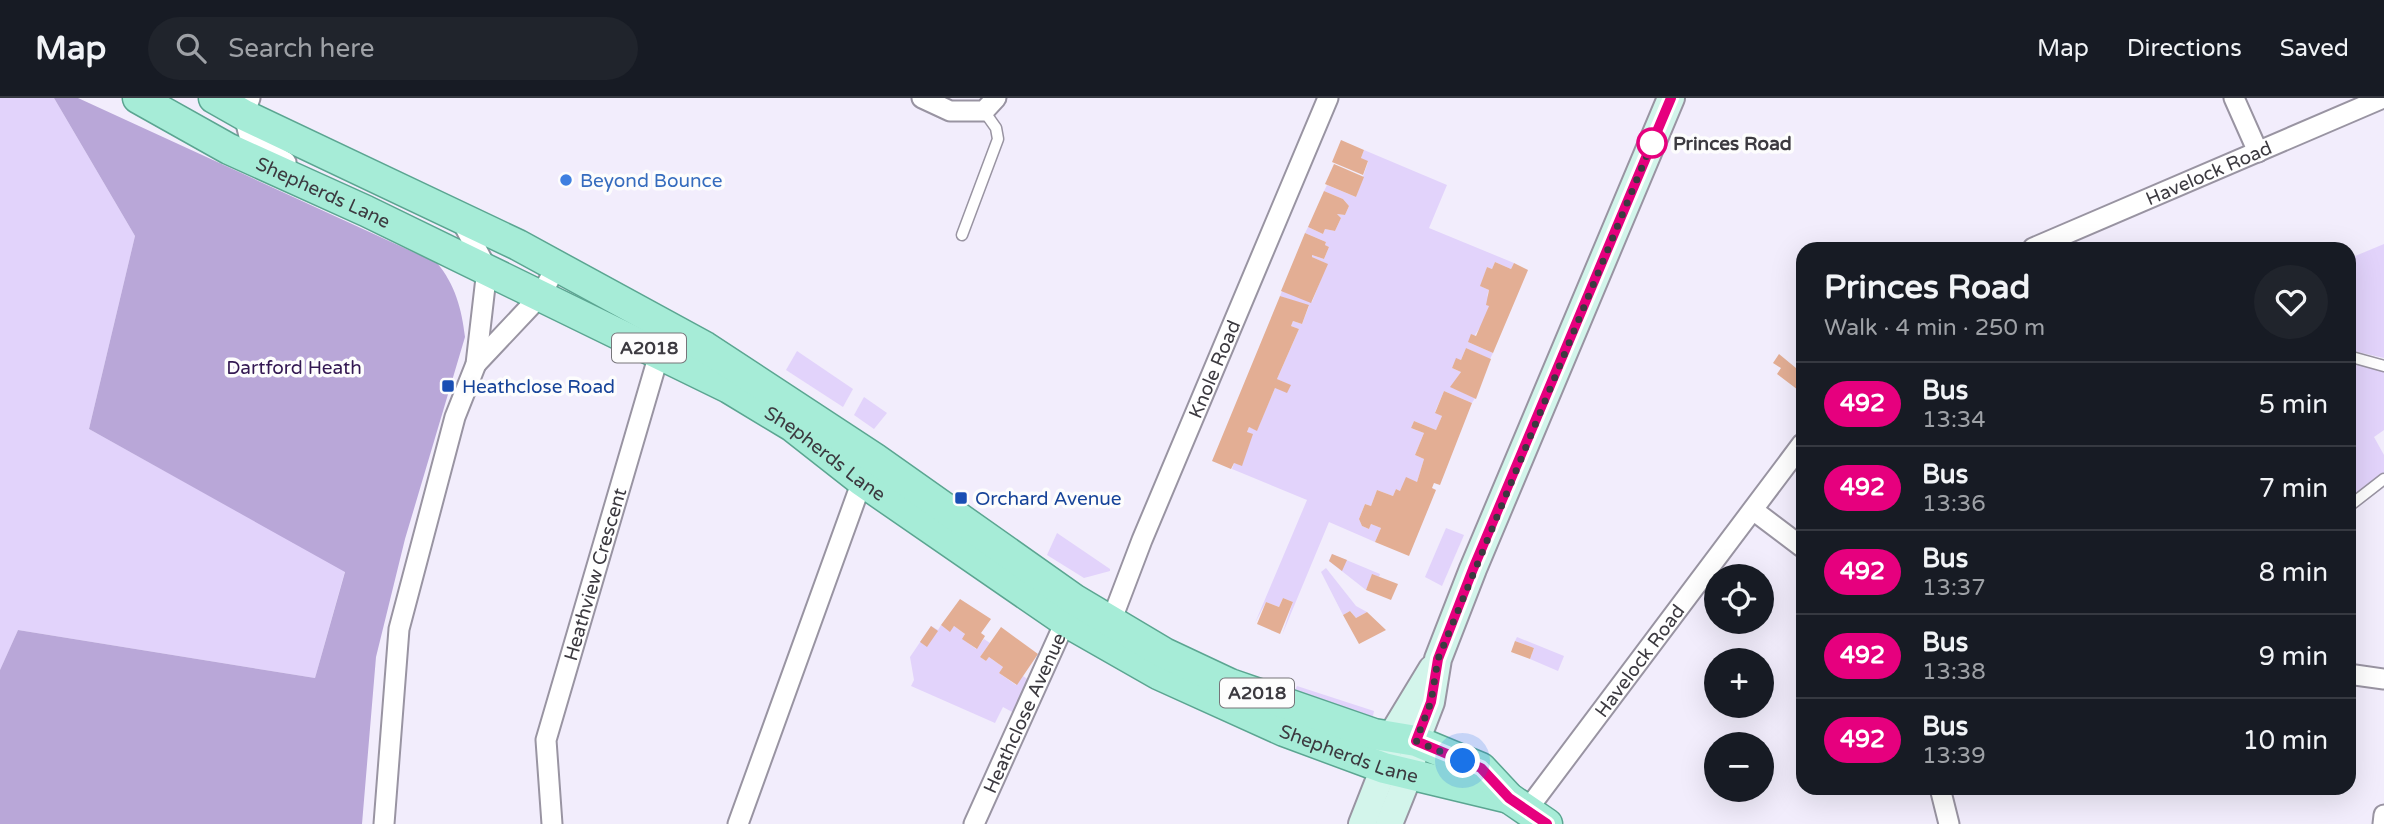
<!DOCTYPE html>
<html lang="en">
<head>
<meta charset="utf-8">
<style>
  body { margin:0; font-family:"Varela Round",sans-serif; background:#20242c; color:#f1f3f6; height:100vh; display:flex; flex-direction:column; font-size:26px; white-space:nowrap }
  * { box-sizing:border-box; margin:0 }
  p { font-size:23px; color:#9ea1a6 }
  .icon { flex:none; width:38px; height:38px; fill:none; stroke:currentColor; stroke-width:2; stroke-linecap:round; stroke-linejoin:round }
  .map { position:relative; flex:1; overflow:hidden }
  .drawer { position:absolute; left:1796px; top:144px; width:560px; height:553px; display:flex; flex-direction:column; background:#171b24; border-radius:21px; box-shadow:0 7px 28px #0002 }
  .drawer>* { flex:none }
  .badge { padding:0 14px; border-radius:23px; font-size:24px; line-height:46px }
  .buttons { position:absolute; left:1704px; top:466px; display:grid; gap:14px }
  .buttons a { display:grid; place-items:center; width:70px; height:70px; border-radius:50%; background:#171b24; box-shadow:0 7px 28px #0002; font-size:35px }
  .you { position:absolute; width:35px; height:35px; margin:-18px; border:5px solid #fff; border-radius:50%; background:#1a73e8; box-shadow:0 0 0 10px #1a73e833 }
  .map>.badge { position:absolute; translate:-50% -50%; box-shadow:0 0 0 4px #fff }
  .round { display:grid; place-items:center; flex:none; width:74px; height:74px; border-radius:37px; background:#20242c }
  .overview { display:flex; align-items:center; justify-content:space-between; height:119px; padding:0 28px }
  h1 { font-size:33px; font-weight:700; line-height:52px }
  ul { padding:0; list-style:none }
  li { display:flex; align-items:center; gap:21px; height:84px; padding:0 28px; border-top:2px solid #363941 }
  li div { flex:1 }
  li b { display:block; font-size:26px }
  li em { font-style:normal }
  li .badge { min-width:77px; font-weight:700; text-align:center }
  header { display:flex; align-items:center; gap:42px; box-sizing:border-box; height:98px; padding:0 35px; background:#171b24; border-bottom:2px solid #363941 }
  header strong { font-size:33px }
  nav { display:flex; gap:38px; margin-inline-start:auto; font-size:24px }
  .search { width:490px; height:63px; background:#20242c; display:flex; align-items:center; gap:18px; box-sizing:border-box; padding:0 24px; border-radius:38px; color:#9ea1a6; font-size:26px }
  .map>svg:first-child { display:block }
</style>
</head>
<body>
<header>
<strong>Map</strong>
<div class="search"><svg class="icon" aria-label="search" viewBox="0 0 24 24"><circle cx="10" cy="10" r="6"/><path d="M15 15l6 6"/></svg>Search here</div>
<nav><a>Map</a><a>Directions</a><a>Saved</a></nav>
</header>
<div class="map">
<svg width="2384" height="726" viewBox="0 0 2384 726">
  <rect width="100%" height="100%" fill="#f2edfc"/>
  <g fill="#e2d3fb">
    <polygon points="0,0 54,0 135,138 89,331 345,473 315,580 18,532 0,572"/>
    <path d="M1364 52 1447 87 1429 130 1514 165 1511 171 1495 164 1492 171 1487 169 1481 188 1489 192C1485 201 1491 199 1489 208 1486 220 1478 236 1468 244L1493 255 1490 261 1466 250 1461 262 1456 261 1452 270 1461 274 1451 289 1475 300 1472 305 1444 293 1435 314 1442 318 1436 332 1414 323 1411 330 1424 335 1415 357 1424 361 1417 384 1400 393 1396 391 1393 398 1377 392 1371 408 1365 406 1359 421 1362 428 1369 431 1371 426 1381 430 1375 444 1329 424 1282 537 1293 504 1283 500 1279 509 1266 504 1255 525 1307 402 1232 371 1234 365 1242 367C1248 354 1243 343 1249 329L1257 332 1275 290 1290 287 1277 281 1299 231 1291 228 1293 223 1302 226 1309 208 1280 198 1282 193 1312 204 1327 166 1312 159V157L1324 161 1329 149 1325 147 1326 144 1305 135 1308 129 1323 136 1325 131 1335 133 1341 120 1337 116 1345 117 1349 108 1343 101 1324 93 1327 87 1356 99 1368 64 1361 60Z"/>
    <polygon points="2384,146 2384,260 2349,252 2348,161"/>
    <polygon points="797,253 853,291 843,309 786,272"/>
    <polygon points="2349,262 2384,274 2384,332 2374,339 2384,357 2384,375 2349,402"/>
    <polygon points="864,299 887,315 874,331 854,317"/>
    <polygon points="1446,430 1464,437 1442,488 1425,479"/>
    <polygon points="1057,435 1110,471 1110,473 1084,480 1047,457"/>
    <polygon points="1332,456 1380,476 1379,479 1372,477 1366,492 1329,463"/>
    <polygon points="1326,470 1356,508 1367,514 1356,520 1350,513 1343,517 1321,474"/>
    <polygon points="941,527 950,533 954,528 965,536 963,541 976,551 984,541 990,545 980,559 986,563 989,559 1003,569 999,575 1016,587 1023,578 1029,582 1014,615 1003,609 995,625 911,588 914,582 910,559 931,528 938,532"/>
    <polygon points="1517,539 1564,558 1558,573 1530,561 1534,550 1515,543"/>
    <polygon points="1297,588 1374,613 1372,623 1292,598"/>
  </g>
  <path fill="#b9a7d8" d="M54 0H78L437 165C455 186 462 212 465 239L405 441 376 559 362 726H0V572L18 532 315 580 345 474 89 331 135 138Z"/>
  <g fill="#e3ae94">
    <polygon points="1341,42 1364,52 1361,60 1368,63 1363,77 1332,64"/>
    <polygon points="1334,66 1364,79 1356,99 1325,86"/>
    <polygon points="1324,93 1343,101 1349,108 1345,117 1337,116 1341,120 1335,133 1325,131 1323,136 1308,129"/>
    <polygon points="1305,135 1326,144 1325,147 1329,149 1324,161 1312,157 1312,159 1328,166 1311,205 1281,193"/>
    <polygon points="1495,164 1511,171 1514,165 1528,172 1493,255 1468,244 1471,236 1476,238 1489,208 1486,207 1489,192 1480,188 1487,169 1492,171"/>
    <polygon points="1280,198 1309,207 1302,226 1293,223 1291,228 1299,231 1277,281 1291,287 1287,295 1275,290 1257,333 1249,329 1247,334 1253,336 1242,368 1234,365 1231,371 1212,363"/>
    <polygon points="1466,250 1491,261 1476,301 1450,289 1461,274 1452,270 1456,260 1461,262"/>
    <polygon points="1779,256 1802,275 1802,295 1777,276 1781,270 1773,265"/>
    <polygon points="1444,293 1472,305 1440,387 1434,385 1432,390 1436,392 1409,458 1375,444 1381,430 1371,426 1369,431 1362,428 1359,421 1365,406 1371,408 1377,392 1393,398 1396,391 1400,393 1406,379 1417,384 1424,361 1415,357 1424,335 1411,330 1414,323 1436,332 1442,318 1435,315"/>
    <polygon points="1332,456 1347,462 1342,473 1329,463"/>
    <polygon points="1372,476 1398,486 1391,502 1366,492"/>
    <polygon points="1283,500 1293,504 1280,536 1257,526 1266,504 1279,509"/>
    <polygon points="960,501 991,521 981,535 985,538 977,551 962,541 965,536 954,528 950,534 941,527"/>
    <polygon points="1350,513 1356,520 1367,514 1386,532 1359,546 1343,517"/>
    <polygon points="931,528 938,533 927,549 920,544"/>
    <polygon points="1001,529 1038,556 1017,587 999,575 1003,569 989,559 986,563 980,559"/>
    <polygon points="1515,543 1534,550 1530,561 1511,554"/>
  </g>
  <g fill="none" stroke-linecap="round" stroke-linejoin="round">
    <g stroke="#9994a2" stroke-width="13">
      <g id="service">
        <polyline points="962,137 998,41 996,30 984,13"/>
        <polyline points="2348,258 2384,268"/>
        <polyline points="2348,409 2384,381"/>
      </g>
    </g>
    <g stroke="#9994a2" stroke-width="23">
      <g id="minor">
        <polyline points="250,0 244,17 250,42 286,64"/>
        <polyline points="922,0 950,13 984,13 996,0"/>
        <polyline points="2234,0 2258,54"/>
        <path id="s1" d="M2033 150 2383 0"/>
        <polyline points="476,266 541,197 557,167"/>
        <polyline points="1753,412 1802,449"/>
        <path id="s2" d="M1107 534 1142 442 1328 0"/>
        <polyline points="2348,576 2384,581"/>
        <polyline points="1940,690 1949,726"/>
        <path id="s3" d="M1527 712 1802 346"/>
        <polyline points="384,726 399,531 455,319 476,266 487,171 460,120"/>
        <path id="s4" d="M552 726 546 642 662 246"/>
        <polyline points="738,726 862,383"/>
        <path id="s5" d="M974 726 1070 513"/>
        <polyline points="2383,726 2384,717"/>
      </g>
    </g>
    <g stroke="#9994a2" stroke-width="30">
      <g id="secondary">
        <polyline points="1362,726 1384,670 1392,637 1432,571"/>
        <polyline points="1389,726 1410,674 1416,643 1431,604 1438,561 1473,471 1671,0"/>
      </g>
    </g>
    <g stroke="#5ba591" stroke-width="33">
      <g id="primary">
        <path id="s6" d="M138 0 229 51 366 113 729 290 792 328 862 383 1065 523 1158 576 1284 633 1384 670 1509 700"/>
        <polyline points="214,0 244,17 518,147 705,249 874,360 1075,502 1164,555 1230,586 1374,636 1416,643 1481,670 1509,700 1547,726"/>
      </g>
    </g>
    <use href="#service" stroke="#fff" stroke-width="10"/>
    <use href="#minor" stroke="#fff" stroke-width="19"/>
    <use href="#secondary" stroke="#d3f5eb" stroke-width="26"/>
    <use href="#primary" stroke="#a6ecd7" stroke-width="30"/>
  </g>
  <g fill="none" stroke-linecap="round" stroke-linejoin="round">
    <g stroke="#fff" stroke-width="16">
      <polyline id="line" points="1547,726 1509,700 1481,670 1416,643 1431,604 1438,561 1473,471 1671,0"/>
    </g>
    <use href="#line" stroke="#e6007e" stroke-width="10"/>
    <polyline stroke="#3c3a40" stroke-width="7" stroke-dasharray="0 12.6" points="1463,663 1416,643 1431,604 1438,561 1652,45"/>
  </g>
  <circle fill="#fff" stroke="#e6007e" stroke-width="3.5" cx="1652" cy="45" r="14"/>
  <circle fill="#3f7fe0" stroke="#fdfdfd" stroke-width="2.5" cx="566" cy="82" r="7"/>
  <g fill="#1a4fb4" stroke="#fdfdfd" stroke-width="2.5">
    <rect x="441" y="281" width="14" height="14" rx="3.5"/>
    <rect x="954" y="393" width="14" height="14" rx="3.5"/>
  </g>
  <g text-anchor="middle" stroke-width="7" stroke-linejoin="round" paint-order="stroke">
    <g fill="#fdfdfd" stroke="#767479" stroke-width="2">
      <rect x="612" y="235.5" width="74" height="29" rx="5"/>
      <rect x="1220" y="580.5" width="74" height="29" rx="5"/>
    </g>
    <g font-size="18" font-weight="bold" fill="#3c3a40">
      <text x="649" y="256">A2018</text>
      <text x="1257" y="601">A2018</text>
    </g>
    <g font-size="19" font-weight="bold" fill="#3c3a40" stroke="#fdfdfd" text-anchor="start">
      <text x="1673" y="52">Princes Road</text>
    </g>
    <g font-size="19" fill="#3c3a40" stroke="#fdfdfd">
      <text dy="7" stroke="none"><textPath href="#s1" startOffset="191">Havelock Road</textPath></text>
      <text dy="7" stroke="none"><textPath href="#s6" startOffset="208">Shepherds Lane</textPath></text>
      <text dy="7" stroke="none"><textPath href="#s2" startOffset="284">Knole Road</textPath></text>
      <text dy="7" stroke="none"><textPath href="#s6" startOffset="775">Shepherds Lane</textPath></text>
      <text dy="7" stroke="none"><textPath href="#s4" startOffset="257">Heathview Crescent</textPath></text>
      <text dy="7" stroke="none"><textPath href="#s3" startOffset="187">Havelock Road</textPath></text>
      <text dy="7" stroke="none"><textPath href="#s5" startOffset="122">Heathclose Avenue</textPath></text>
      <text dy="7" stroke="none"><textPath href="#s6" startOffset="1382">Shepherds Lane</textPath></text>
    </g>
    <g font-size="19" fill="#366cbe" stroke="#fdfdfd" text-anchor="start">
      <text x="580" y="89">Beyond Bounce</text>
    </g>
    <g font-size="19" fill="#331852" stroke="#fdfdfd">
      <text x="294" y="276">Dartford Heath</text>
    </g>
    <g font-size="19" fill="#164399" stroke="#fdfdfd" text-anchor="start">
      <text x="462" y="295">Heathclose Road</text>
      <text x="975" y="407">Orchard Avenue</text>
    </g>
  </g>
</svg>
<div class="buttons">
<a><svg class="icon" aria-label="locate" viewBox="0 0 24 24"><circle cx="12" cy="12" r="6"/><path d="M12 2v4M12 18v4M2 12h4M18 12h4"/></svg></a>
<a>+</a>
<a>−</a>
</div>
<div class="you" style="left:1463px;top:663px"></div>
<section class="drawer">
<div class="overview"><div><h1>Princes Road</h1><p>Walk · 4 min · 250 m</p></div><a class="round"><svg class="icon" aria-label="heart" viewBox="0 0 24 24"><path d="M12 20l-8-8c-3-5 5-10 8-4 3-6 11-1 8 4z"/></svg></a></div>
<ul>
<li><span class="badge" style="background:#e6007e;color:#fff">492</span><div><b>Bus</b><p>13:34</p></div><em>5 min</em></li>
<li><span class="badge" style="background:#e6007e;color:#fff">492</span><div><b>Bus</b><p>13:36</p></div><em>7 min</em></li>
<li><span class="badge" style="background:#e6007e;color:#fff">492</span><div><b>Bus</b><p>13:37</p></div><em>8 min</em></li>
<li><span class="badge" style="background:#e6007e;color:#fff">492</span><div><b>Bus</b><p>13:38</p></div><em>9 min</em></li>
<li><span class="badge" style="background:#e6007e;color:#fff">492</span><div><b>Bus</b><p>13:39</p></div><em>10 min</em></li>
</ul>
</section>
</div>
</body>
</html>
